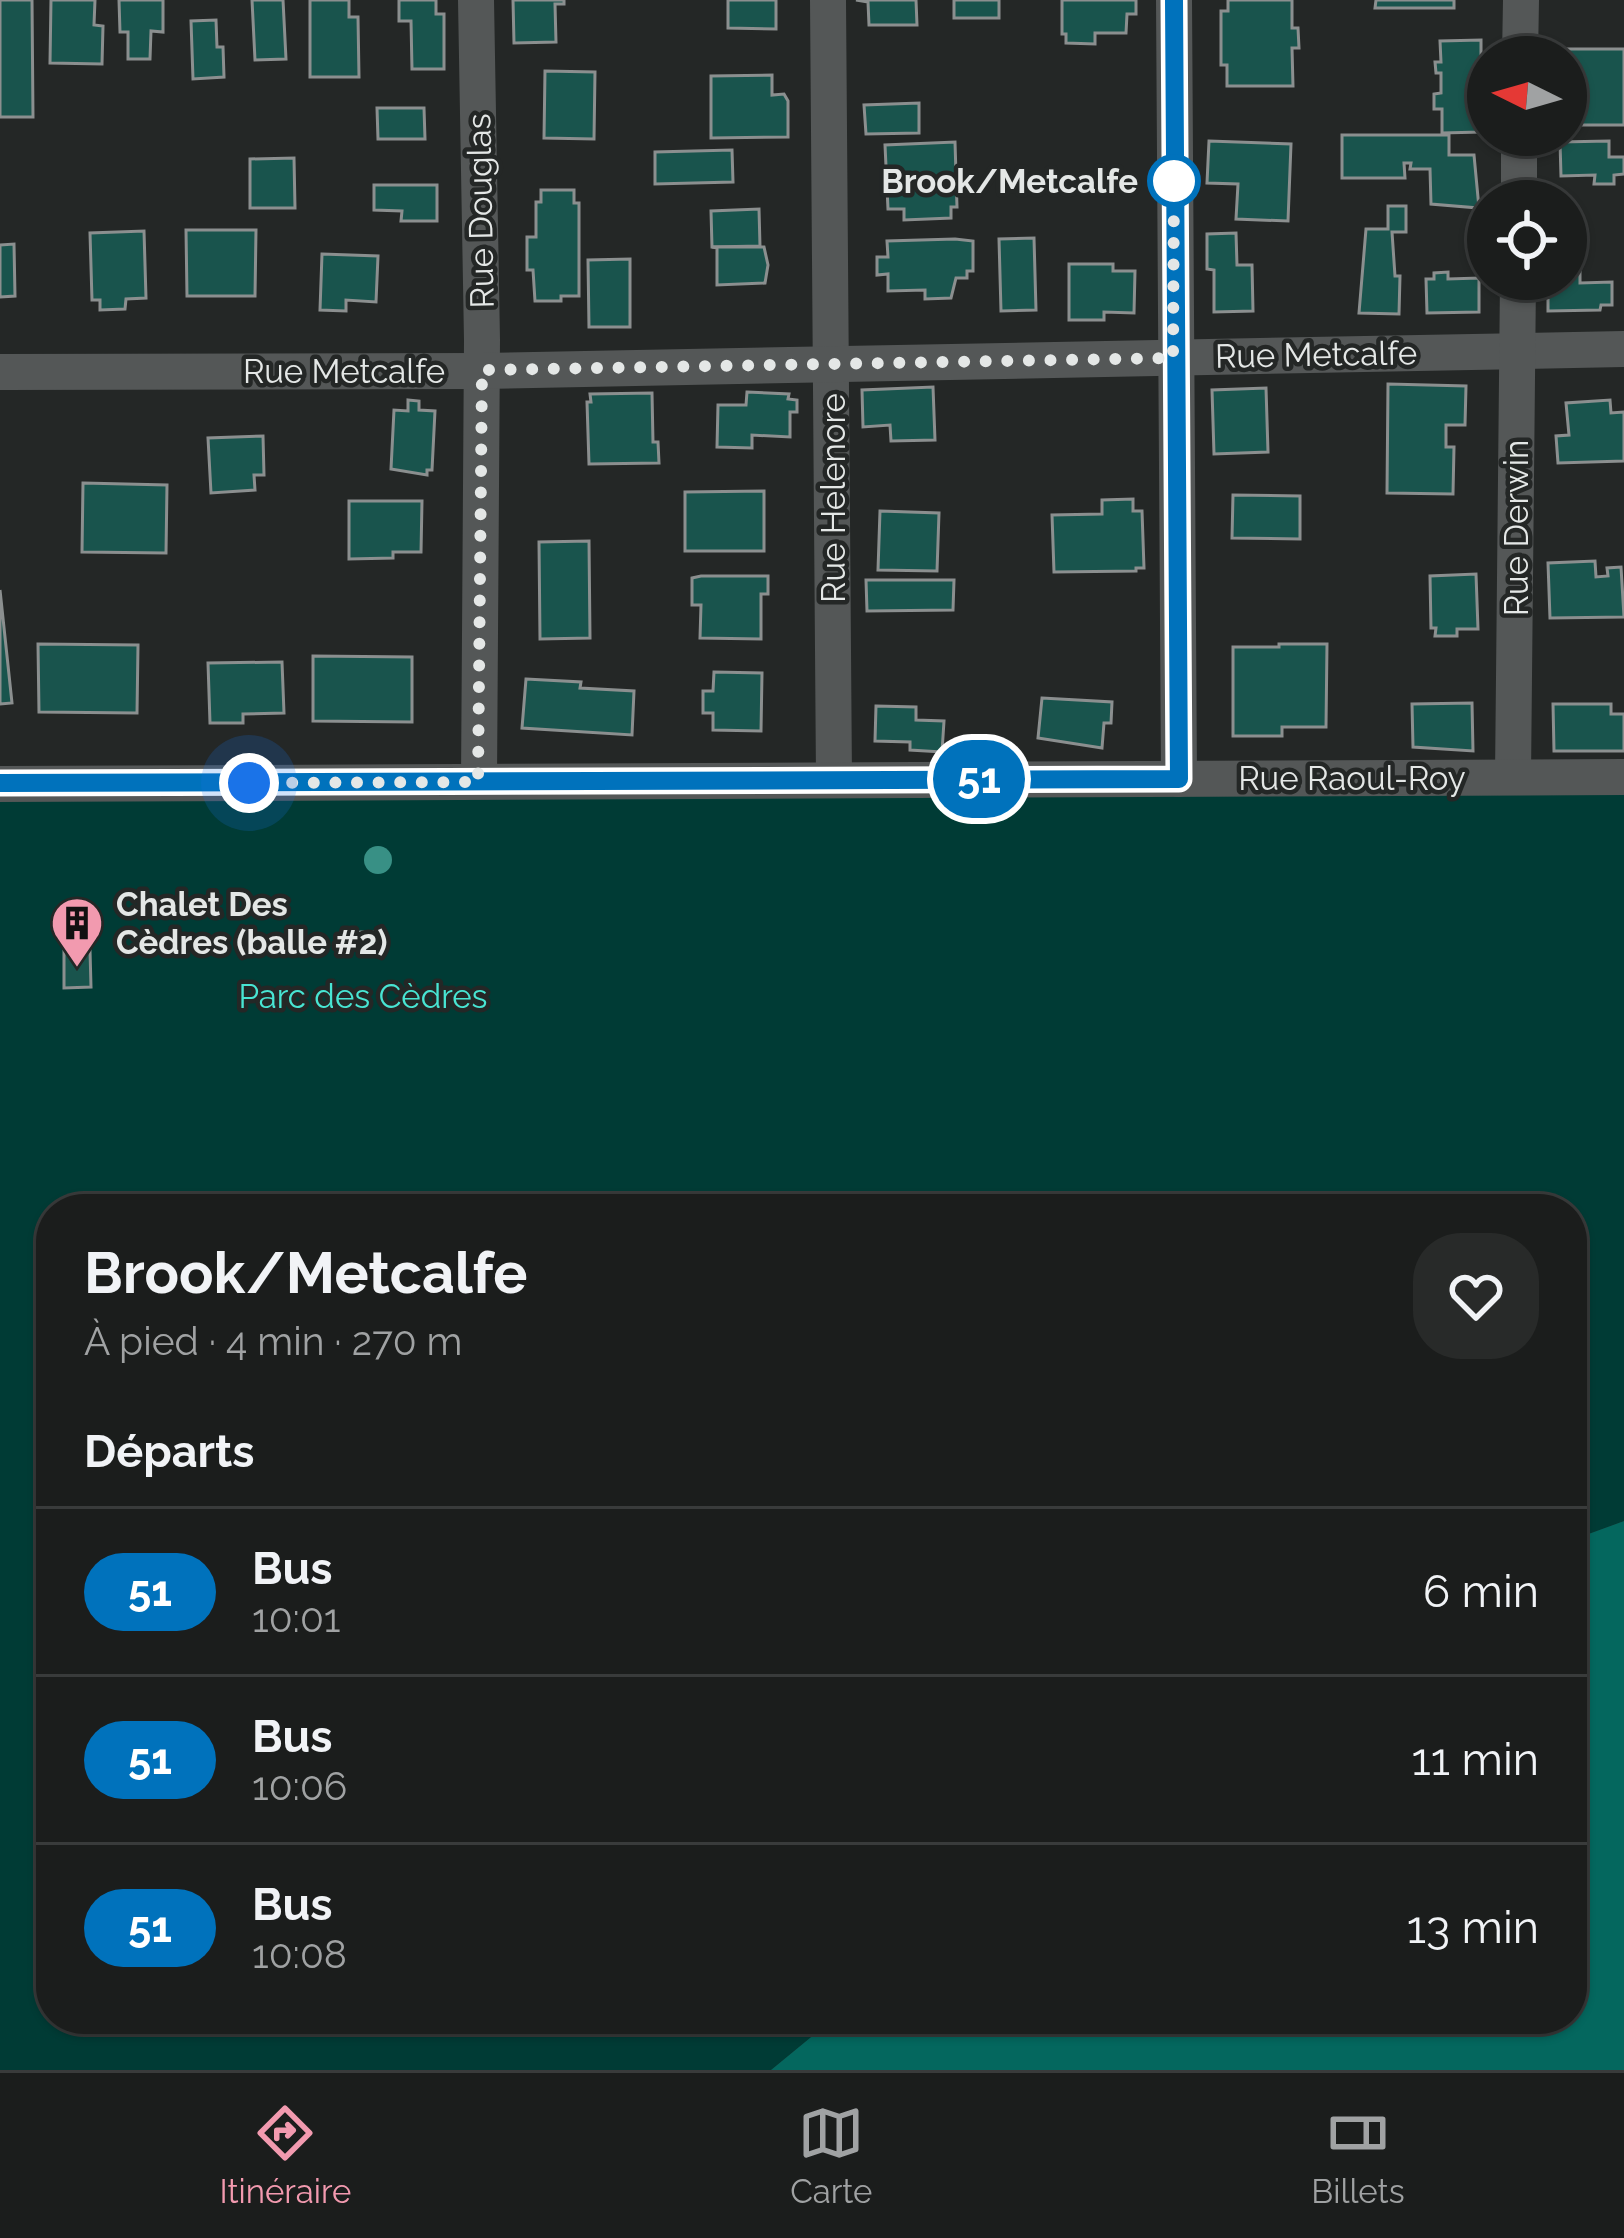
<!DOCTYPE html>
<html lang="fr">
<head>
<meta charset="utf-8">
<style>
  body { margin:0; font-family:Raleway,sans-serif; background:#282a29; color:#f1f3f6; height:100vh; display:flex; flex-direction:column; font-size:45px; white-space:nowrap }
  * { box-sizing:border-box; margin:0 }
  p { font-size:39px; color:#a0a2a3 }
  .icon { flex:none; width:66px; height:66px; fill:none; stroke:currentColor; stroke-width:2; stroke-linecap:round; stroke-linejoin:round }
  .map { position:relative; flex:1; overflow:hidden }
  .details { position:absolute; left:36px; top:1194px; width:1551px; height:840px; display:flex; flex-direction:column; background:#1b1d1c; border-radius:48px; box-shadow:0 3px 9px #0004,0 0 0 3px #393b3b }
  .details>* { flex:none }
  .badge { padding:0 24px; border-radius:39px; font-size:42px; line-height:78px }
  .needle { width:78px; rotate:275deg }
  .fabs { position:absolute; left:1467px; top:36px; display:grid; gap:24px }
  .fabs a { display:grid; place-items:center; width:120px; height:120px; border-radius:50%; background:#1b1d1c; box-shadow:0 3px 9px #0004,0 0 0 3px #393b3b; font-size:60px }
  .you { position:absolute; width:60px; height:60px; margin:-30px; border:9px solid #fff; border-radius:50%; background:#1a73e8; box-shadow:0 0 0 18px #1a73e833 }
  .map>.badge { position:absolute; translate:-50% -50%; box-shadow:0 0 0 6px #fff }
  h2 { padding:0 48px; font-size:45px; line-height:108px }
  .round { display:grid; place-items:center; flex:none; width:126px; height:126px; border-radius:48px; background:#282a29 }
  .headline { display:flex; align-items:center; justify-content:space-between; height:204px; padding:0 48px }
  h1 { font-size:57px; font-weight:700; line-height:90px }
  ul { padding:0; list-style:none }
  li { display:flex; align-items:center; gap:36px; height:168px; padding:0 48px; border-top:3px solid #393b3b }
  li div { flex:1 }
  li b { display:block; font-size:45px }
  li em { font-style:normal }
  li .badge { min-width:132px; font-weight:700; text-align:center }
  .dock { display:flex; justify-content:space-around; align-items:center; height:168px; border-top:3px solid #393b3b; background:#1b1d1c; font-size:33px; color:#a0a2a3 }
  .dock a { display:grid; justify-items:center; gap:6px }
  .dock .active { color:#f29aaf }
  .map>svg:first-child { display:block }
</style>
</head>
<body>
<div class="map">
<svg width="1624" height="2070" viewBox="0 0 1624 2070">
  <rect width="100%" height="100%" fill="#242726"/>
  <polygon fill="#003b35" points="0,784 1624,789 1624,1521 1572,1540 1572,1209 51,1209 51,2019 833,2019 771,2070 0,2070"/>
  <polygon fill="#04675e" points="1624,1521 1624,2070 771,2070 833,2019 1572,2019 1572,1540"/>
  <g fill="#19544d" stroke="#8b8f8f" stroke-width="3">
    <polygon points="0,0 32,0 33,117 0,117"/>
    <polygon points="51,0 95,0 94,25 103,26 102,64 50,63"/>
    <polygon points="119,0 163,0 163,32 151,31 150,59 128,59 128,32 120,32"/>
    <polygon points="252,0 283,0 286,59 255,60"/>
    <polygon points="310,0 349,0 349,17 358,17 359,77 310,77"/>
    <polygon points="399,0 436,0 436,14 444,14 444,69 412,69 411,21 399,21"/>
    <polygon points="513,0 564,0 564,4 555,4 556,42 514,43"/>
    <polygon points="728,0 776,0 776,29 728,28"/>
    <polygon points="856,0 916,0 917,25 869,25 868,2"/>
    <rect x="954" y="0" width="45" height="18"/>
    <polygon points="1062,0 1136,0 1136,14 1127,14 1126,33 1095,33 1095,44 1066,43 1066,34 1062,34"/>
    <polygon points="1228,0 1292,0 1292,28 1298,28 1299,48 1292,48 1293,86 1227,86 1227,65 1221,65 1221,11 1228,11"/>
    <polygon points="1376,0 1454,0 1454,8 1375,8"/>
    <polygon points="216,20 217,47 223,47 224,77 193,79 191,21"/>
    <polygon points="1481,40 1481,132 1442,133 1442,109 1434,109 1434,94 1441,93 1441,73 1436,73 1435,62 1441,62 1440,41"/>
    <polygon points="1563,49 1624,49 1624,125 1566,125"/>
    <polygon points="545,71 595,72 594,139 544,138"/>
    <polygon points="772,75 772,95 784,94 788,101 788,137 711,138 711,76"/>
    <polygon points="919,103 919,133 866,134 864,105"/>
    <polygon points="377,108 424,108 425,139 378,139"/>
    <polygon points="1342,135 1449,135 1449,155 1474,155 1479,208 1431,204 1430,169 1410,169 1411,163 1404,163 1405,178 1342,178"/>
    <polygon points="1209,141 1291,144 1288,221 1236,219 1238,184 1207,183"/>
    <polygon points="1609,141 1609,157 1624,157 1624,174 1614,175 1614,184 1594,184 1595,175 1561,176 1560,142"/>
    <polygon points="955,142 957,207 951,207 951,218 904,220 904,209 888,209 885,145"/>
    <polygon points="732,150 733,182 655,184 655,152"/>
    <polygon points="294,158 295,208 250,208 250,159"/>
    <polygon points="374,185 437,185 437,221 401,221 402,211 374,210"/>
    <polygon points="541,190 574,190 574,203 579,203 579,296 561,296 561,301 535,301 533,270 527,270 527,237 536,237 536,202 541,202"/>
    <polygon points="1388,206 1406,206 1406,232 1392,232 1395,276 1400,276 1399,314 1359,313 1366,229 1388,229"/>
    <polygon points="759,209 760,246 712,247 711,211"/>
    <polygon points="186,230 256,230 255,296 187,296"/>
    <polygon points="144,231 146,298 126,299 125,309 100,310 100,300 92,300 90,233"/>
    <polygon points="1236,233 1237,265 1252,265 1253,311 1214,312 1214,270 1207,269 1207,234"/>
    <polygon points="1034,238 1036,310 1001,311 999,239"/>
    <polygon points="955,239 973,241 973,271 967,271 967,278 956,278 951,298 925,299 925,290 888,291 888,274 877,275 877,257 888,257 887,241"/>
    <polygon points="14,244 15,296 0,297 0,245"/>
    <polygon points="712,247 764,247 768,265 765,283 717,285 717,248"/>
    <polygon points="322,254 378,256 376,302 346,300 346,311 320,310"/>
    <polygon points="630,259 630,327 589,327 588,260"/>
    <polygon points="1069,264 1113,264 1113,271 1135,271 1134,313 1104,312 1104,320 1069,320"/>
    <polygon points="1580,266 1580,283 1612,282 1612,305 1601,305 1600,310 1548,311 1548,279 1566,279 1566,267"/>
    <polygon points="1448,272 1448,279 1479,278 1479,312 1427,313 1426,279 1434,279 1434,273"/>
    <polygon points="1388,384 1466,386 1465,425 1446,425 1446,447 1454,447 1453,494 1387,493"/>
    <polygon points="933,387 935,440 891,441 890,425 863,427 862,390"/>
    <polygon points="1266,388 1268,452 1214,454 1212,390"/>
    <polygon points="747,392 789,394 788,399 797,400 797,412 790,412 790,437 752,435 752,448 717,447 718,405 746,405"/>
    <polygon points="652,393 653,442 658,442 659,463 589,464 587,402 591,402 590,394"/>
    <polygon points="408,400 419,401 419,410 435,411 432,470 427,470 427,475 391,469 394,410 408,411"/>
    <polygon points="1610,400 1611,413 1624,412 1624,461 1558,463 1556,436 1569,435 1566,403"/>
    <polygon points="263,436 264,475 254,475 255,490 211,493 208,438"/>
    <polygon points="83,483 167,485 166,553 82,552"/>
    <polygon points="764,491 764,551 685,551 685,492"/>
    <polygon points="1233,495 1300,496 1300,539 1232,538"/>
    <polygon points="1133,499 1133,511 1142,511 1144,568 1136,568 1136,571 1054,572 1052,515 1102,514 1102,500"/>
    <polygon points="349,501 422,501 421,552 393,552 393,558 349,559"/>
    <polygon points="880,511 939,513 937,571 878,570"/>
    <polygon points="589,541 590,638 540,639 539,542"/>
    <polygon points="1595,561 1596,577 1608,576 1607,568 1621,567 1624,617 1550,618 1548,563"/>
    <polygon points="1476,574 1478,629 1457,629 1457,636 1435,636 1436,628 1431,628 1430,576"/>
    <polygon points="701,576 768,576 768,594 761,594 761,639 700,638 701,605 692,605 692,578"/>
    <polygon points="866,580 954,580 953,610 867,611"/>
    <polygon points="0,590 12,703 0,704"/>
    <polygon points="38,644 138,645 137,713 39,712"/>
    <polygon points="1279,644 1327,644 1326,727 1282,727 1282,736 1233,736 1233,647 1279,647"/>
    <polygon points="313,656 412,657 412,722 313,721"/>
    <polygon points="282,662 284,713 243,714 243,723 210,723 208,663"/>
    <polygon points="714,672 762,673 761,731 713,730 713,713 703,713 703,691 713,691"/>
    <polygon points="526,679 581,682 580,688 634,691 632,735 522,728"/>
    <polygon points="1042,698 1112,702 1111,723 1104,723 1102,748 1038,738"/>
    <polygon points="1472,703 1473,751 1413,747 1412,704"/>
    <polygon points="1553,704 1611,704 1611,714 1624,714 1624,751 1554,751"/>
    <polygon points="876,706 916,707 916,720 944,721 942,752 910,750 910,742 875,741"/>
    <rect x="357" y="932" width="21" height="18"/>
    <polygon points="90,950 91,987 64,988 64,951"/>
  </g>
  <g fill="none" stroke-linecap="round" stroke-linejoin="round">
    <g stroke="#545757" stroke-width="36">
      <polyline points="476,0 482,340 479,781"/>
      <polyline points="828,0 834,780"/>
      <polyline points="1174,0 1179,779"/>
      <polyline points="1520,57 1521,0"/>
      <polyline points="1519,201 1519,135"/>
      <polyline points="0,372 482,371 1624,349"/>
      <polyline points="1513,777 1518,279"/>
      <polyline points="0,784 1624,777"/>
    </g>
  </g>
  <circle fill="#389085" cx="378" cy="860" r="14"/>
  <g fill="none" stroke-linecap="round" stroke-linejoin="round">
    <g stroke="#fff" stroke-width="27">
      <polyline id="line" points="0,783 1179,779 1174,0"/>
    </g>
    <use href="#line" stroke="#0072bc" stroke-width="18"/>
    <polyline stroke="#e4e7e6" stroke-width="12" stroke-dasharray="0 21.6" points="249,783 478,782 482,370 1173,358 1174,181"/>
  </g>
  <defs>
    <g id="building-pin" transform="scale(2.7)"><path d="M0 17L-7.5 6A9.5 9.5 0 1 1 7.5 6Z" fill="#f29aaf" stroke="#242726"/><path d="M-4-6H4V6H1V3H-1V6H-4ZM-2.5-4.3h1.7v1.8h-1.7ZM.8-4.3h1.7v1.8H.8ZM-2.5-1h1.7V.8h-1.7ZM.8-1h1.7V.8H.8Z" fill="#111"/></g>
  </defs>
  <g fill-rule="evenodd">
    <use href="#building-pin" x="77" y="923"/>
  </g>
  <circle fill="#fff" stroke="#0072bc" stroke-width="6" cx="1174" cy="181" r="24"/>
  <g text-anchor="middle" stroke-width="9" stroke-linejoin="round" paint-order="stroke">
    <g font-size="33" font-weight="bold" fill="#e4e7e6" stroke="#242726" text-anchor="end">
      <text x="1138" y="193">Brook/Metcalfe</text>
    </g>
    <g font-size="33" fill="#e4e7e6" stroke="#242726">
      <text transform="translate(480 211) rotate(-91)" y="12">Rue Douglas</text>
      <text transform="translate(1316 354) rotate(-1)" y="12">Rue Metcalfe</text>
      <text x="344" y="383">Rue Metcalfe</text>
      <text transform="translate(833 498) rotate(-90)" y="12">Rue Helenore</text>
      <text transform="translate(1516 528) rotate(-90)" y="12">Rue Derwin</text>
      <text x="1352" y="790">Rue Raoul-Roy</text>
    </g>
    <g font-size="33" font-weight="bold" fill="#e4e7e6" stroke="#242726" text-anchor="start">
      <text x="116" y="916">Chalet Des<tspan x="116" dy="38">Cèdres (balle #2)</tspan></text>
    </g>
    <g font-size="33" fill="#48e5d3" stroke="#242726">
      <text x="363" y="1008">Parc des Cèdres</text>
    </g>
  </g>
</svg>
<div class="fabs">
<a><svg class="needle" viewBox="-14 -14 28 28"><path d="M0-13l5 13h-10z" fill="#e53935"/><path d="M0 13l5-13h-10z" fill="#a0a2a3"/></svg></a>
<a><svg class="icon" aria-label="locate" viewBox="0 0 24 24"><circle cx="12" cy="12" r="6"/><path d="M12 2v4M12 18v4M2 12h4M18 12h4"/></svg></a>
</div>
<div class="you" style="left:249px;top:783px"></div>
<b class="badge" style="left:979px;top:779px;background:#0072bc;color:#fff">51</b>
<section class="details">
<div class="headline"><div><h1>Brook/Metcalfe</h1><p>À pied · 4 min · 270 m</p></div><a class="round"><svg class="icon" aria-label="heart" viewBox="0 0 24 24"><path d="M12 20l-8-8c-3-5 5-10 8-4 3-6 11-1 8 4z"/></svg></a></div>
<h2>Départs</h2>
<ul>
<li><span class="badge" style="background:#0072bc;color:#fff">51</span><div><b>Bus</b><p>10:01</p></div><em>6 min</em></li>
<li><span class="badge" style="background:#0072bc;color:#fff">51</span><div><b>Bus</b><p>10:06</p></div><em>11 min</em></li>
<li><span class="badge" style="background:#0072bc;color:#fff">51</span><div><b>Bus</b><p>10:08</p></div><em>13 min</em></li>
</ul>
</section>
</div>
<nav class="dock">
<a class="active"><svg class="icon" aria-label="directions" viewBox="0 0 24 24"><path d="M12 3l9 9-9 9-9-9zM9 14v-3h6M13 9l2 2-2 2"/></svg>Itinéraire</a>
<a><svg class="icon" aria-label="map" viewBox="0 0 24 24"><path d="M3 6l6-2 6 2 6-2v14l-6 2-6-2-6 2zM9 4v14M15 6v14"/></svg>Carte</a>
<a><svg class="icon" aria-label="tickets" viewBox="0 0 24 24"><path d="M3 7h18v10H3zM15 7v10"/></svg>Billets</a>
</nav>
</body>
</html>
